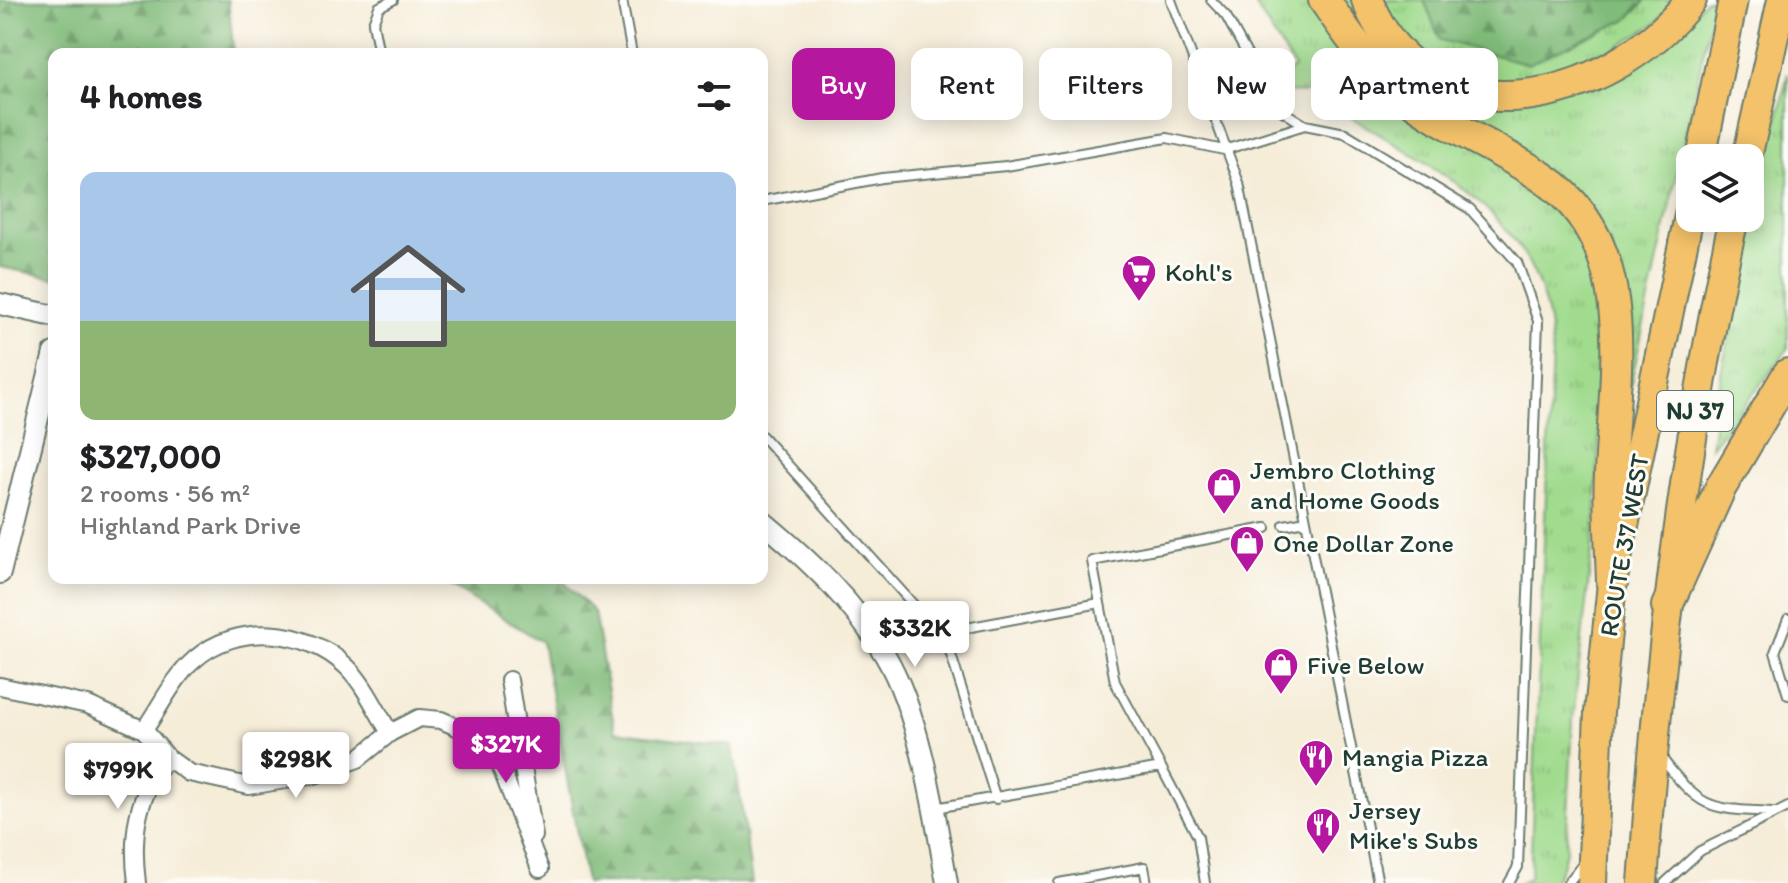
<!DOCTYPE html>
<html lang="en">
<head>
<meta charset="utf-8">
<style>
  body { margin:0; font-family:Itim,sans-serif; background:#f6f6f6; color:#202124; height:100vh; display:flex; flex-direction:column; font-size:30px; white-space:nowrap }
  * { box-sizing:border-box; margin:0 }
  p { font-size:26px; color:#757577 }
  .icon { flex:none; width:44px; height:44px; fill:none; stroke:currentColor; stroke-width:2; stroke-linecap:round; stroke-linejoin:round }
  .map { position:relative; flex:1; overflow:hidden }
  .details { position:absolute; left:48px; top:48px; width:720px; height:536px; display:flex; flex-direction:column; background:#fff; border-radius:16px; box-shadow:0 4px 20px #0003 }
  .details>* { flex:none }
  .hud { position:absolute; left:792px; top:48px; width:760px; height:72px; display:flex; gap:16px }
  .controls { position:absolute; left:1676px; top:144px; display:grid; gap:16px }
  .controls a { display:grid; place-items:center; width:88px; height:88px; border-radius:16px; background:#fff; box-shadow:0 4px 20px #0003; font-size:40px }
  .price { position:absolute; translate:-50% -68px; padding:0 18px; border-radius:8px; background:#fff; color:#222; font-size:26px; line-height:52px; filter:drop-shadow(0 2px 4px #0008) }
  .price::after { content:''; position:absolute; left:50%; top:48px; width:24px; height:18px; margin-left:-12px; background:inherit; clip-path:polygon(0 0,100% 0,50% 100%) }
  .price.active { background:#b5179e; color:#fff }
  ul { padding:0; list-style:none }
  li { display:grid; align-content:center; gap:16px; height:424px; padding:0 32px }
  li+li { border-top:2px solid #e0e0e0 }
  li span { display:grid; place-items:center; height:248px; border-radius:16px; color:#555 }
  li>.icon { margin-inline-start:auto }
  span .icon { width:144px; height:144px; fill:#fffc; stroke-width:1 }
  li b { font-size:34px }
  h2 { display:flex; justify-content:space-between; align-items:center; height:96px; padding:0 32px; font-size:34px }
  .chip { padding:0 28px; border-radius:16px; background:#fff; box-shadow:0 4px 20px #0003; font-size:28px; line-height:72px }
  .chip.active { background:#b5179e; color:#fff }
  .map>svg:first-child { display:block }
  .grass { fill:url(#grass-tufts); stroke:#608c61; stroke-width:2 }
  .forest { fill:url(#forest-firs); stroke:#507c56; stroke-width:2 }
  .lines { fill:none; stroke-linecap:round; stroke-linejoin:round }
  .service-casing { stroke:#6a7b6e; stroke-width:12 }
  .minor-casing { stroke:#6a7b6e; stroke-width:20 }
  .tertiary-casing { stroke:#6a7b6e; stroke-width:24 }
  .trunk-casing { stroke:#6a7b6e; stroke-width:32 }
  .motorway-casing { stroke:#6a7b6e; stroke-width:34 }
  .service { stroke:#fff; stroke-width:8 }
  .minor { stroke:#fff; stroke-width:16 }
  .tertiary { stroke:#fff; stroke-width:20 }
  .trunk { stroke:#f3c26a; stroke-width:28 }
  .motorway { stroke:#f3c26a; stroke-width:30 }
  .labels { text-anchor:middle; stroke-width:6; stroke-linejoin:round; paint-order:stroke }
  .shield { fill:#fdfcf7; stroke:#62766e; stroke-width:2 }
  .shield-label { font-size:24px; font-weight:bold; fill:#1f3d34 }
  .poi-label { font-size:26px; fill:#1f3d34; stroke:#fdfcf7; text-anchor:start }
  .street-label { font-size:26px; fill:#1f3d34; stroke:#fdfcf7 }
</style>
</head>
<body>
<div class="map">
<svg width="1788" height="883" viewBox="0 0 1788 883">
  <defs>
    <pattern id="grass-tufts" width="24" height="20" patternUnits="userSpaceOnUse" patternTransform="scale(2)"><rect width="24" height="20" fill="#a0db8e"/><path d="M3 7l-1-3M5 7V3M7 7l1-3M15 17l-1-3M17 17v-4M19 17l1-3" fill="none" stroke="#89bd7b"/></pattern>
    <pattern id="forest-firs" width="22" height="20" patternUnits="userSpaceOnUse" patternTransform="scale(2)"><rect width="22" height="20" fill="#80bb79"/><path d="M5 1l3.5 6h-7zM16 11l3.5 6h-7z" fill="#689964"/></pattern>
  </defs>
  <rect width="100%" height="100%" fill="#fdfcf7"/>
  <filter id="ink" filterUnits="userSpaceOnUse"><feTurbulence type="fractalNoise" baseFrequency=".0125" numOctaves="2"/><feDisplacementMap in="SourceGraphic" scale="16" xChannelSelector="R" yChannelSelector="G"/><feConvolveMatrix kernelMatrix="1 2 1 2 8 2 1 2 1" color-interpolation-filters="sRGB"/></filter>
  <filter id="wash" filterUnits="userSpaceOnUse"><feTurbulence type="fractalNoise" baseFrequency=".006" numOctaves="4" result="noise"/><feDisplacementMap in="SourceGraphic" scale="32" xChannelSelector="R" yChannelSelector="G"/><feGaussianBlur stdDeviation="1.8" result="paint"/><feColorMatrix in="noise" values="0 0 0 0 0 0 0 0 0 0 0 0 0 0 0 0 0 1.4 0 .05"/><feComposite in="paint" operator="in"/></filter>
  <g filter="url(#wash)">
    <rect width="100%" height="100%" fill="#f6edd9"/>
    <!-- grass -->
    <path class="grass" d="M1252,0h61l49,68 182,123 43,53 18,71 -10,208 -22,197 -7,130 -4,17 -9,16h-34l11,-6 22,-524c-5,-143 -126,-187 -231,-254l-14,-6 -27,-1 -1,-10 15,-15z
      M1340,0h16l127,105 197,-75 26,-30h9l-86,391 -18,-147 -224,-180z
      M1380,0h44l16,40 188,-21 18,-19h29l-19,23 -72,44 -87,19 -61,-21 -30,-24z
      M1788,73v276l-77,98 11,-79z"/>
    <!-- forest -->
    <path class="forest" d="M0,0h228l6,54h-180v224l-54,-11z
      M1424,0h222l-18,19 -100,45 -88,-24z
      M438,578h122l34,34 21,119 118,15 19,137h-166l-44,-241z"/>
  </g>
  <g filter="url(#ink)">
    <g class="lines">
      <defs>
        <path id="service" d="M622,0l10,54
          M1171,0l68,183 139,700
          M1211,0l15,16 50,91 29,18
          M379,54l-6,-31 6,-16 14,-7
          M762,201l120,-23 124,-12 161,-28 57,12 81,-25 40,8 125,76 47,53 21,59 -20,546 -9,16
          M762,436l185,206 49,157
          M1284,525l22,-4
          M1788,619l-13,33 13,43
          M939,633l161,-30
          M1660,756c42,55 48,53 116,56
          M1161,767l-46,-85 -23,-121 174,-33
          M936,808l225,-41 37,70 7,46
          M1059,883l85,-16 3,16
          M1568,883l16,-20
          M1665,883l35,-32 88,-44"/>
        <path id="minor" d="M509,680l25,156
          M0,686l88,19 56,25 24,28 21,15 60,13 66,-11 43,-16 32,-26 29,-15 22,2 50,22 49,127
          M144,730c15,-21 30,-53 50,-70 42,-38 112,-32 152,6 18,17 31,46 44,67
          M137,883c-6,-47 -1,-88 31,-125"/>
        <path id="tertiary" d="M0,304l54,12
          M762,521c47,39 92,81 123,134 35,59 50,160 62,228
          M0,573l54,-220"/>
        <path id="trunk" d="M1701,158l32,-158
          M1747,158l35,-158
          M1592,883l7,-171 13,-129 78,-372
          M1643,883c15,-224 42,-446 91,-665"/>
        <path id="motorway" d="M1324,0c21,30 41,60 68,85 43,38 102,60 150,92 99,66 72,196 68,297 -2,36 1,73 2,109
          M1367,0c60,150 244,104 324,0
          M1667,606l54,-119 67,-113"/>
      </defs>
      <!-- service casing -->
      <use href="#service" class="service-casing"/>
      <!-- minor casing -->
      <use href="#minor" class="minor-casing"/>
      <!-- tertiary casing -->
      <use href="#tertiary" class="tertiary-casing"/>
      <!-- trunk casing -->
      <use href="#trunk" class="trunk-casing"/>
      <!-- motorway casing -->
      <use href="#motorway" class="motorway-casing"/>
      <!-- service -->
      <use href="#service" class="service"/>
      <!-- minor -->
      <use href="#minor" class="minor"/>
      <!-- tertiary -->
      <use href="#tertiary" class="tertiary"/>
      <!-- trunk -->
      <use href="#trunk" class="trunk"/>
      <!-- motorway -->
      <use href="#motorway" class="motorway"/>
    </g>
  </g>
  <!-- icons -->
  <defs>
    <symbol id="supermarket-pin" viewBox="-11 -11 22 30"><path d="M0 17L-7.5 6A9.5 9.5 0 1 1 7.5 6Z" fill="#b5179e" stroke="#fdfcf7"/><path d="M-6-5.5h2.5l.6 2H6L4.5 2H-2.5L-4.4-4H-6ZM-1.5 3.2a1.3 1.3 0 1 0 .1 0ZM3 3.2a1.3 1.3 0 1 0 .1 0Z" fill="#fff"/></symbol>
    <symbol id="shop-pin" viewBox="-11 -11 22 30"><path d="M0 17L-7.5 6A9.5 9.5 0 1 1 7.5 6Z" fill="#b5179e" stroke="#fdfcf7"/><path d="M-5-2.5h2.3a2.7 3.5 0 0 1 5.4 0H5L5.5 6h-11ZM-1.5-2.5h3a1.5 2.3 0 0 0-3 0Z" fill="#fff"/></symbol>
    <symbol id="restaurant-pin" viewBox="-11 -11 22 30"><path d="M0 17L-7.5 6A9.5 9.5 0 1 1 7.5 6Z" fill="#b5179e" stroke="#fdfcf7"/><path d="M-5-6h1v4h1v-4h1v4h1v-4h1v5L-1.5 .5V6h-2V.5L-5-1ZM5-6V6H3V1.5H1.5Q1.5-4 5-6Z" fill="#fff"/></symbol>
  </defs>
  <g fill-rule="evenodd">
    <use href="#supermarket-pin" x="1119" y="252" width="40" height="54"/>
    <use href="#shop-pin" x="1204" y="465" width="40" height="54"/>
    <use href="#shop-pin" x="1227" y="523" width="40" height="54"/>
    <use href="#shop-pin" x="1261" y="645" width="40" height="54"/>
    <use href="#restaurant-pin" x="1296" y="737" width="40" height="54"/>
    <use href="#restaurant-pin" x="1303" y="805" width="40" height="54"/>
  </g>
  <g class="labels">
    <!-- shield labels -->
    <rect class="shield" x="1657" y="391" width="76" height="40" rx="6"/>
    <g class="shield-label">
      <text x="1695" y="419">NJ 37</text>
    </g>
    <!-- poi labels -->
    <g class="poi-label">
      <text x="1165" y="281">Kohl's</text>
      <text x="1250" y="479">Jembro Clothing<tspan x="1250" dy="30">and Home Goods</tspan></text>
      <text x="1273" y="552">One Dollar Zone</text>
      <text x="1307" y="674">Five Below</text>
      <text x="1342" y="766">Mangia Pizza</text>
      <text x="1349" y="819">Jersey<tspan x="1349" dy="30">Mike's Subs</tspan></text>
    </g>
    <!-- street labels -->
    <g class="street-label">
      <text transform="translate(1624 545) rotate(-80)" y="9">ROUTE 37 WEST</text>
    </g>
  </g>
</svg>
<div class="controls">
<a><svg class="icon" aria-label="layers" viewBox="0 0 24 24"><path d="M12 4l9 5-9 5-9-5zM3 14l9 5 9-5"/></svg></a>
</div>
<b class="price" style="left:915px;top:669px">$332K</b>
<b class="price active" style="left:506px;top:785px">$327K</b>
<b class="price" style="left:296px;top:800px">$298K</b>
<b class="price" style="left:118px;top:811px">$799K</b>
<div class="hud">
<a class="chip active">Buy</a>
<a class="chip">Rent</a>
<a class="chip">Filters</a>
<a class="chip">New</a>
<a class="chip">Apartment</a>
</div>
<section class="details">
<h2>4 homes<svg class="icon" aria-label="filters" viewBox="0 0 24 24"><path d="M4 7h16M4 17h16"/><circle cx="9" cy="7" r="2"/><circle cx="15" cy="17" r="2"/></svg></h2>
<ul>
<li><span style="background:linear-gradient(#a9c7e8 60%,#8fb573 0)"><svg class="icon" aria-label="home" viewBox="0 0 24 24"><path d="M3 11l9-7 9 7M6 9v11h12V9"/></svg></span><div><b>$327,000</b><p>2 rooms · 56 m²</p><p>Highland Park Drive</p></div></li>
</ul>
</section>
</div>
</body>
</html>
